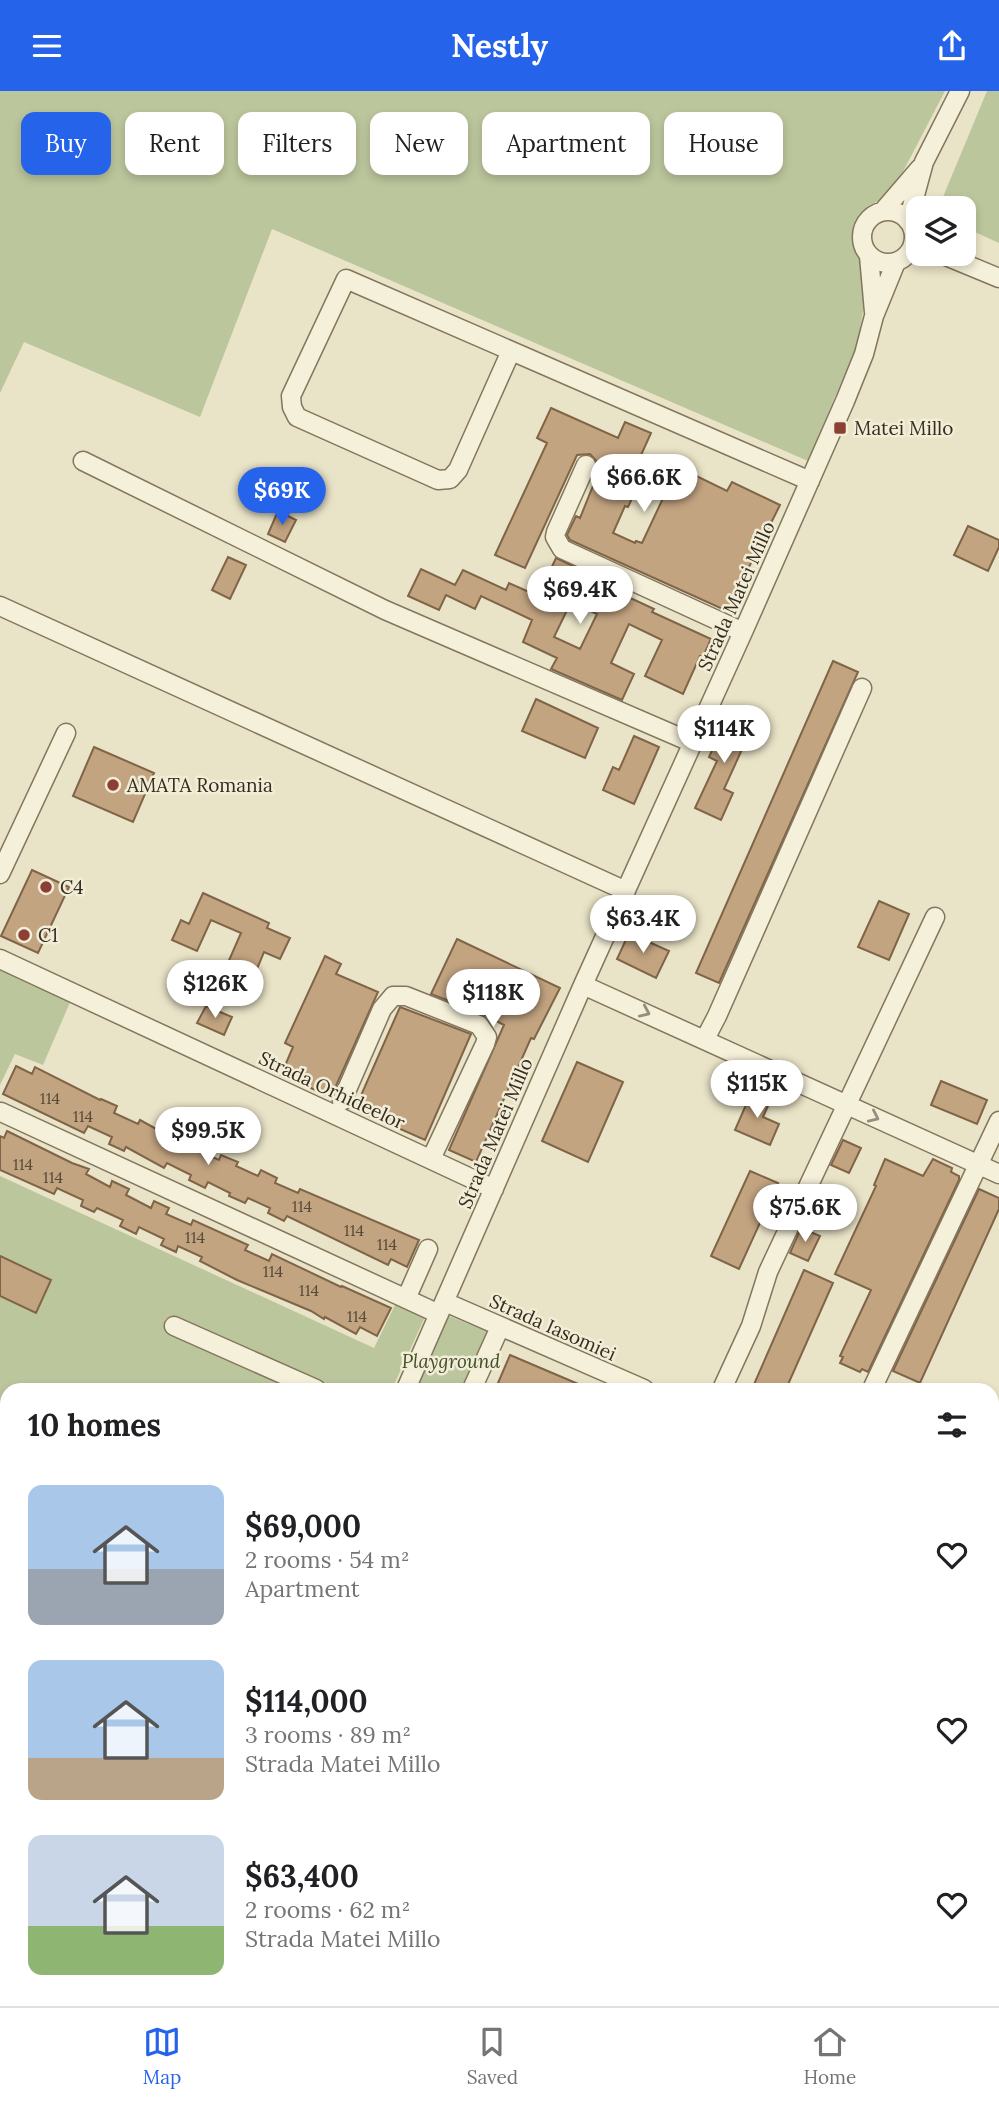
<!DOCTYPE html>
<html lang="en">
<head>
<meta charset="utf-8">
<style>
  body { margin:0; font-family:Lora,serif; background:#f6f6f6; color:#202124; height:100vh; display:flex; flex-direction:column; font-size:26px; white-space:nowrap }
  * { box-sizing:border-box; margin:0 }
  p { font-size:23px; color:#757577 }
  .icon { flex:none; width:38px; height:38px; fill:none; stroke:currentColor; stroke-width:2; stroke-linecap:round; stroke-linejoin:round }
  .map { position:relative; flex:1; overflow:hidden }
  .panel { position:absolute; left:0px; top:1292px; width:999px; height:625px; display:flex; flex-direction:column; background:#fff; border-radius:21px 21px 0 0; box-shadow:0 4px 10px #0003 }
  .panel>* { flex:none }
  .top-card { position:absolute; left:21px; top:21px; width:957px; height:63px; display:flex; gap:14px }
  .buttons { position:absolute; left:906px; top:105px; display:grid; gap:14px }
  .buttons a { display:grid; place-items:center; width:70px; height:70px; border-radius:14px; background:#fff; box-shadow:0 4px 10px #0003; font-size:35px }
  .price { position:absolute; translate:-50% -60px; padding:0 16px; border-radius:24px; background:#fff; color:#222; font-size:23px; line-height:46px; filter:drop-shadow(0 2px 4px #0008) }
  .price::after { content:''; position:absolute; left:50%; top:42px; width:21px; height:16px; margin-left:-10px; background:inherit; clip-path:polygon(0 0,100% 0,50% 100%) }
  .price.active { background:#2563eb; color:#fff }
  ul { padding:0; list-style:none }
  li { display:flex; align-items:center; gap:21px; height:175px; padding:0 28px }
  li span { display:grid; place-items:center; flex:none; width:196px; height:140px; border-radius:14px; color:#555 }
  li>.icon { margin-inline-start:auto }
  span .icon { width:84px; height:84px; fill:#fffc; stroke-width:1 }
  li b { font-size:30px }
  h2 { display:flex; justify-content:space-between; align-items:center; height:84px; padding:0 28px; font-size:30px }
  .tag { padding:0 24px; border-radius:14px; background:#fff; box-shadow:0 4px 10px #0003; font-size:24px; line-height:63px }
  .tag.active { background:#2563eb; color:#fff }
  header { display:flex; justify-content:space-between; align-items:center; height:91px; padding:0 28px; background:#2563eb; color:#fff; font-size:32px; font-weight:700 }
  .tabs { display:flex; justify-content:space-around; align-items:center; height:98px; border-top:2px solid #e0e0e0; background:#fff; font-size:19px; color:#757577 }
  .tabs a { display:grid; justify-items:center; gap:4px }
  .tabs .active { color:#2563eb }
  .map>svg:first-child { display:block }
  .green { fill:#bcc69c }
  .building { fill:#c3a481; stroke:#7f6447; stroke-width:2; fill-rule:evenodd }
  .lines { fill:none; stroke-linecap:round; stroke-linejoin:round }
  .minor-casing { stroke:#83765e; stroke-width:21 }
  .minor { stroke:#f5f0d9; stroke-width:18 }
  .oneway { stroke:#958e7c }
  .poi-dot { fill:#8b3f35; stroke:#f2edd6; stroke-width:2.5 }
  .labels { text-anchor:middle; stroke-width:5; stroke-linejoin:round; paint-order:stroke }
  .number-label { font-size:16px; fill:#584b38 }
  .poi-label { font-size:19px; fill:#352d20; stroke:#f2edd6; text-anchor:start }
  .street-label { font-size:19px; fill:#352d20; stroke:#f2edd6 }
  .park-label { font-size:19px; font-style:italic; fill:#414f29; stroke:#f2edd6 }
</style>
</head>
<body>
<header><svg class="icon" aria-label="menu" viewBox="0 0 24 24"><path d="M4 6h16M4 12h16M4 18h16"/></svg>Nestly<svg class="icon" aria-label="share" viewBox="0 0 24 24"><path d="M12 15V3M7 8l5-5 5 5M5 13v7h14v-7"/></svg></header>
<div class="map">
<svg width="999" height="1915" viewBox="0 0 999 1915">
  <rect width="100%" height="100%" fill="#e9e3c7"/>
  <!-- green -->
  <path class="green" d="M0,0h945l-50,96 -11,11 -18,9 -11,17 -1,21 10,19 3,22 -9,56 -50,119 -536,-232 -72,188 -176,-75 -24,51z
    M987,0h12v152l-35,-16v-19h-21v-11z
    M0,876l71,33 -28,65 -28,-11 -15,31z
    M0,1085l374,172 22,-45 29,14 -33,72h-385v187l-7,-3z
    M447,1224l41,17 -25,57h-49z"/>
  <!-- building -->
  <path class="building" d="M551,317l67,30 7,-16 26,11 -24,53 9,4 -8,17 -3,-1 -12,27 22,10 1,-2 6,2 23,-49 -9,-4 12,-28 59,29 5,-9 48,23 -53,106 -157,-71 -3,-5 9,-19 4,2 21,-52 -11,-12 -13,1 -52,113 -30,-13 52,-112 -10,-5z
    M278,420l18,9 -11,22 -17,-8z
    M968,435l31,14v7l-11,24 -34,-16z
    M228,466l18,8 -16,34 -18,-9z
    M556,467l43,20 -1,5 56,26 -2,3 59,27 -8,18 -3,-1 -17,38 -38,-18 17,-36 -33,-16 -18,39 23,11 -12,26 -71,-31 6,-11 -34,-16 9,-22 -51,-24 -6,13 -29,-14 -7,15 -31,-14 13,-27 34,16 8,-15 43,20 3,-7 29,13zM571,511l26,12 -17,35 -26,-12z
    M833,570l25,11 -139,311 -23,-10z
    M536,608l62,29 -13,30 -63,-27z
    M730,621l24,11 -30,66 9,4 -12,27 -26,-12 22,-47 -8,-4z
    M634,645l25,11 -25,57 -31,-14 10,-23 6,3z
    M94,656l60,26 -21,49 -60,-26z
    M32,779l37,17 -31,66 -37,-17z
    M203,802l66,30 -2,5 23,10 -10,21 -16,-7 -10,24 -27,-11 14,-32 -30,-13 -14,31 -25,-11 9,-20 8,4z
    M879,810l30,13 -20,46 -31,-13z
    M629,842l40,18 -13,27 -39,-19z
    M457,848l103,49 -26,51 -3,-1 -55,124 -27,-12 55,-125 -21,-11 -52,-20z
    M325,865l16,8 -5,10 42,18 -47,105 -50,-22 12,-28 -8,-4z
    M206,915l26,11 -8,18 -27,-12z
    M400,916l71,27 -46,106 -70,-31z
    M577,971l46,20 -35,80 -46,-21z
    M16,975l16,8 3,-7 65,33 1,-1 16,7 -3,7 24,11 2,-4 38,21 2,-5 17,8 -3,5 25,11 2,-5 17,7 -2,4 22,10 3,-6 16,8 -2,5 23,10 2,-4 119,51 -12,27 -16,-8 -3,6 -101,-49 -3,5 -16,-8 2,-5 -22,-10 -3,5 -16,-7 1,-3 -22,-11 -3,6 -16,-8 2,-5 -24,-12 -3,5 -38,-21 -2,4 -15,-7 3,-7 -24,-11 -4,7 -81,-39z
    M941,990l46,19 -10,24 -46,-19z
    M752,1000l19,8 -8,18 16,7 -9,21 -35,-15z
    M7,1040l65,32 17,6 -3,5 24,13 2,-6 17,8 -3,6 25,13 3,-7 15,7 -3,6 25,11 2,-5 55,25 -3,5 24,11 3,-7 69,33 1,-1 49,22 -14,28 -17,-9 -4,7 -31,-17 -1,2 -13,-8 -74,-31 -37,-19 2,-4 -24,-11 -2,6 -15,-7 3,-6 -25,-12 -3,7 -16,-8 3,-6 -26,-12 -3,4 -13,-6 2,-6 -26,-12 -3,6 -54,-24v-34l4,2z
    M843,1049l18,8 -12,25 -18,-8z
    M885,1068l38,17 10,-17 19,9 -1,4 8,4v4l-91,192 -6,-3 -2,3 -20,-9 3,-6 -3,-1 31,-66 -36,-16 41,-88 -2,-1z
    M750,1080l28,12 -39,86 -28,-13z
    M979,1098l20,9v11l-79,174 -27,-12z
    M801,1137l19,8 -12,25 -18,-8z
    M0,1165l51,24 -15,33 -36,-17z
    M804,1179l29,13 -47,106h-34z
    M510,1264l80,34h-77l-15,-6z"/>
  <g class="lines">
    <defs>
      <path id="minor" d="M883,120l37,-43
        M862 146a26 26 0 1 1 52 0a26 26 0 1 1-52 0Z
        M908,130l16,-59 36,-71
        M941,163l58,24
        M869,165l5,56
        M511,260l-53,119 -8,9 -12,1 -141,-63 -5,-10 -1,-11 55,-117 464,202
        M83,370l302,149 308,133
        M586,374l-30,67 -1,5 7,12 181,83
        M0,515l626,285
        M0,783l66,-141
        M0,868l494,230
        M583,894l416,189
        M705,948l12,-23 145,-328
        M342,1010l40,-92 11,-13h13l73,29 8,12 -2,7 -54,115
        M1,1021l438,202
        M406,1208l22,-50
        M445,1211l199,87
        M174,1235l142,63
        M406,1298l177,-404 160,-353 102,-231 19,-47 10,-38 22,-54
        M472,1298l28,-62
        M722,1298l29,-63 17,-54 167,-355
        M872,1298l127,-268
        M992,1456l7,3
        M0,1556l7,3
        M0,1719l7,-13
        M0,1738l7,4
        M302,1909l10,6
        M770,1909l12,6
        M0,1910l10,5
        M129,1915l2,-6
        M817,1915l2,-6"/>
    </defs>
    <!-- minor casing -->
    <use href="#minor" class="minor-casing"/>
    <!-- minor -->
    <use href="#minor" class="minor"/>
  </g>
  <!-- one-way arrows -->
  <defs><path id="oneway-chevron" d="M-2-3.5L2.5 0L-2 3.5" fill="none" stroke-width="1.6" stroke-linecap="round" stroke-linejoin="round" transform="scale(1.75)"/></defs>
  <g class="oneway">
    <use href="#oneway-chevron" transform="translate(645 921) rotate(24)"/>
    <use href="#oneway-chevron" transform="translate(874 1026) rotate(25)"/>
  </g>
  <!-- markers -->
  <g class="poi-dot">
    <rect x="833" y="330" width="14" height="14" rx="3.5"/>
    <circle cx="113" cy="694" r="7"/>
    <circle cx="46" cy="796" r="7"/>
    <circle cx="24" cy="844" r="7"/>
  </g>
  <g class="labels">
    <!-- number labels -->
    <g class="number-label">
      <text x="50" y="1013">114</text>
      <text x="83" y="1031">114</text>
      <text x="23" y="1079">114</text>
      <text x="53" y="1092">114</text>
      <text x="302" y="1121">114</text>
      <text x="354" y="1145">114</text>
      <text x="195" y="1152">114</text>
      <text x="387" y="1159">114</text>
      <text x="273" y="1186">114</text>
      <text x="309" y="1205">114</text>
      <text x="357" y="1231">114</text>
    </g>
    <!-- poi labels -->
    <g class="poi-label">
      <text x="854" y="344">Matei Millo</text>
      <text x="127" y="701">AMATA Romania</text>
      <text x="60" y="803">C4</text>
      <text x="38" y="851">C1</text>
    </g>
    <!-- street labels -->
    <g class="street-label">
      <text transform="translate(736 505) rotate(-66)" y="7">Strada Matei Millo</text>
      <text transform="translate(332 999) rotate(25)" y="7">Strada Orhideelor</text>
      <text transform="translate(495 1042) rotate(-67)" y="7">Strada Matei Millo</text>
      <text transform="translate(553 1236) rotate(24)" y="7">Strada Iasomiei</text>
    </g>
    <!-- park labels -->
    <g class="park-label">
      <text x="451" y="1277">Playground</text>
    </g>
  </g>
</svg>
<div class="buttons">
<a><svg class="icon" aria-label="layers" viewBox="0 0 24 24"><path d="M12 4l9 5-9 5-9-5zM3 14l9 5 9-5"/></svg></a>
</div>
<b class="price" style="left:644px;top:423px">$66.6K</b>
<b class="price active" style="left:282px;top:436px">$69K</b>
<b class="price" style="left:580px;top:535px">$69.4K</b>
<b class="price" style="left:724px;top:674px">$114K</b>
<b class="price" style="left:643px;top:864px">$63.4K</b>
<b class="price" style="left:215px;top:929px">$126K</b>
<b class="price" style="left:493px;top:938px">$118K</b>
<b class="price" style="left:757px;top:1029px">$115K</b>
<b class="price" style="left:208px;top:1076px">$99.5K</b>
<b class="price" style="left:805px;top:1153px">$75.6K</b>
<div class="top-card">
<a class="tag active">Buy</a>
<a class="tag">Rent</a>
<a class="tag">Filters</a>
<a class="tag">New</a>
<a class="tag">Apartment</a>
<a class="tag">House</a>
</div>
<section class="panel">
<h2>10 homes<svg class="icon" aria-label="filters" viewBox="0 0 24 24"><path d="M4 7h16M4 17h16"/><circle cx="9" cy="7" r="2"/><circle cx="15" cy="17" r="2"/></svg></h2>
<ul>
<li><span style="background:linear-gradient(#a9c7e8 60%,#9aa5b1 0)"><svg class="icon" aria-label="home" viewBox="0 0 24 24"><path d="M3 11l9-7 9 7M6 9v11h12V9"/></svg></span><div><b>$69,000</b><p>2 rooms · 54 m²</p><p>Apartment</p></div><svg class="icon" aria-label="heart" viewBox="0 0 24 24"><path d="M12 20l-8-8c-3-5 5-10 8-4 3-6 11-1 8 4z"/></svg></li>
<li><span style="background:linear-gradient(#a9c7e8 70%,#b9a48a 0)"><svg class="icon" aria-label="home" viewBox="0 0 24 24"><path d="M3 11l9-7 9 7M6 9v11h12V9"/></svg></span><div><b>$114,000</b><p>3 rooms · 89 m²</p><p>Strada Matei Millo</p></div><svg class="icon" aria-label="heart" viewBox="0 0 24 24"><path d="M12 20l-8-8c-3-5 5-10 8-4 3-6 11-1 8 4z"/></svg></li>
<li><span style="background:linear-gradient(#c9d6e8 65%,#8fb573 0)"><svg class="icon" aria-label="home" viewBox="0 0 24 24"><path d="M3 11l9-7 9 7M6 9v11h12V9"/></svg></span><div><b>$63,400</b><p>2 rooms · 62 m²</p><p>Strada Matei Millo</p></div><svg class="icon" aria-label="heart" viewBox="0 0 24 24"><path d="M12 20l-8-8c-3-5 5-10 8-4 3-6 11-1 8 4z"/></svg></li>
</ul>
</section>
</div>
<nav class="tabs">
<a class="active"><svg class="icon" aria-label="map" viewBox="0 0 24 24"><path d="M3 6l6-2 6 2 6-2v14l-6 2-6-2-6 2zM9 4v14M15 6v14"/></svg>Map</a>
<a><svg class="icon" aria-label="saved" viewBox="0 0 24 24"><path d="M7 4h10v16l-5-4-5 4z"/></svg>Saved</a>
<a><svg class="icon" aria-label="home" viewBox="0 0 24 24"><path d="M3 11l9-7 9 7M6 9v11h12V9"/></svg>Home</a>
</nav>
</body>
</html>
